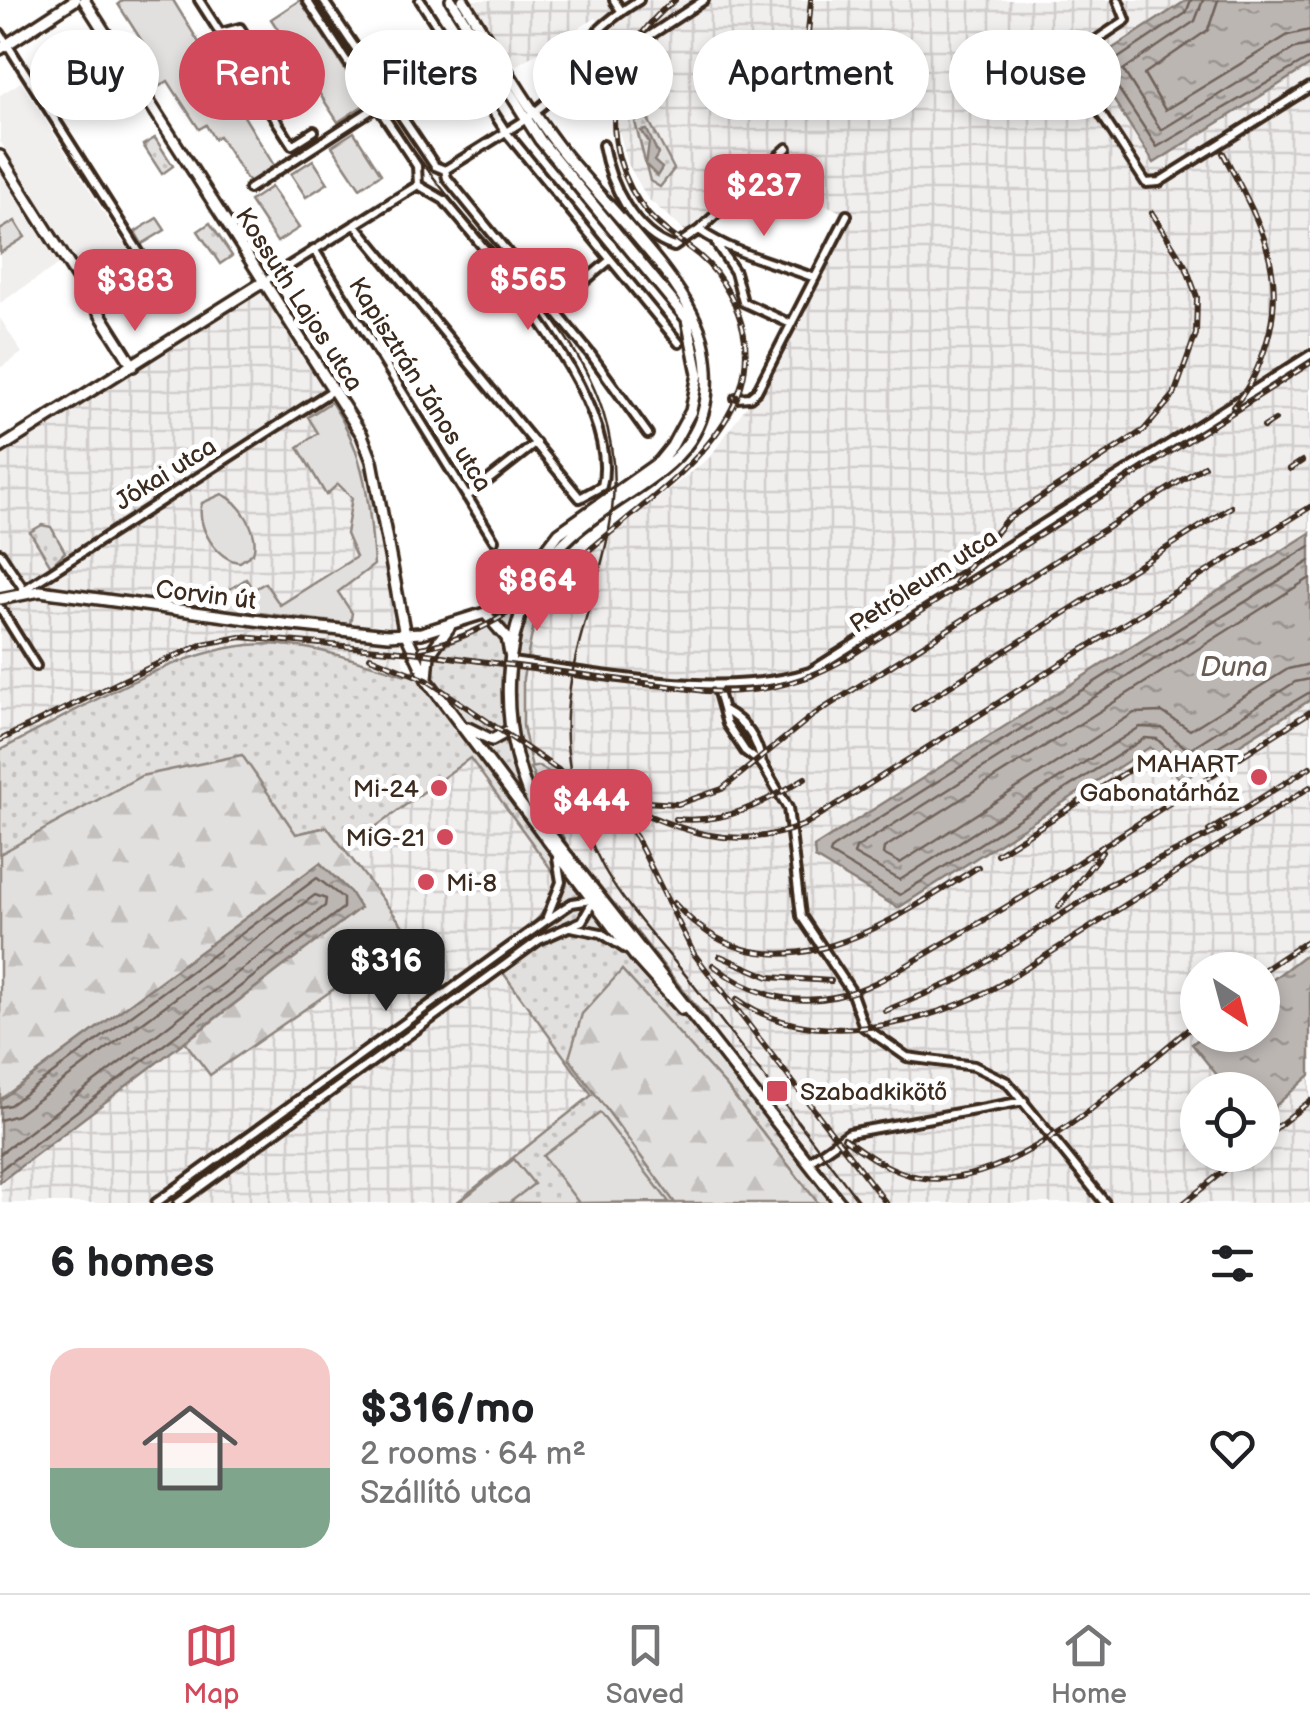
<!DOCTYPE html>
<html lang="en">
<head>
<meta charset="utf-8">
<style>
  body { margin:0; font-family:"Balsamiq Sans",sans-serif; background:#f6f6f6; color:#202124; height:100vh; display:flex; flex-direction:column; font-size:38px; white-space:nowrap }
  * { box-sizing:border-box; margin:0 }
  p { font-size:32px; color:#757577 }
  .icon { flex:none; width:55px; height:55px; fill:none; stroke:currentColor; stroke-width:2; stroke-linecap:round; stroke-linejoin:round }
  .map { position:relative; height:1203px; overflow:hidden }
  .sheet { display:flex; flex-direction:column; background:#fff; flex:1 }
  .sheet>* { flex:none }
  .banner { position:absolute; left:30px; top:30px; width:1250px; height:90px; display:flex; gap:20px }
  .needle { width:65px; rotate:144deg }
  .tools { position:absolute; left:1180px; top:952px; display:grid; gap:20px }
  .tools a { display:grid; place-items:center; width:100px; height:100px; border-radius:50%; background:#fff; box-shadow:0 5px 15px #0003; font-size:50px }
  .price { position:absolute; translate:-50% -85px; padding:0 22px; border-radius:20px; background:#d1495b; color:#fff; font-size:32px; line-height:65px; filter:drop-shadow(0 2px 5px #0008) }
  .price::after { content:''; position:absolute; left:50%; top:60px; width:30px; height:22px; margin-left:-15px; background:inherit; clip-path:polygon(0 0,100% 0,50% 100%) }
  .price.active { background:#222; color:#fff }
  ul { padding:0; list-style:none }
  li { display:flex; align-items:center; gap:30px; height:250px; padding:0 50px }
  li span { display:grid; place-items:center; flex:none; width:280px; height:200px; border-radius:30px; color:#555 }
  li>.icon { margin-inline-start:auto }
  span .icon { width:120px; height:120px; fill:#fffc; stroke-width:1 }
  li b { font-size:42px }
  h2 { display:flex; justify-content:space-between; align-items:center; height:120px; padding:0 50px; font-size:42px }
  .tag { padding:0 35px; border-radius:45px; background:#fff; box-shadow:0 5px 15px #0003; font-size:35px; line-height:90px }
  .tag.active { background:#d1495b; color:#fff }
  .tabs { display:flex; justify-content:space-around; align-items:center; height:140px; border-top:2px solid #e0e0e0; background:#fff; font-size:28px; color:#757577 }
  .tabs a { display:grid; justify-items:center; gap:5px }
  .tabs .active { color:#d1495b }
  .map>svg:first-child { display:block }
  .built { fill:#f1efee }
  .industrial { fill:url(#industrial-grid) }
  .grass { fill:url(#grass-dots); stroke:#8e857e; stroke-width:2.5 }
  .forest { fill:url(#forest-firs); stroke:#8e857e; stroke-width:2.5 }
  .park { fill:#e2e0de; stroke:#8e857e; stroke-width:2.5 }
  .water { fill:url(#water-ripples); stroke:#887e77; stroke-width:2.5 }
  .lines { fill:none; stroke-linecap:round; stroke-linejoin:round }
  .shore { stroke:#6f625a; stroke-width:2.5 }
  .street-casing { stroke:#3b2a1e; stroke-width:14 }
  .secondary-casing { stroke:#3b2a1e; stroke-width:16 }
  .street { stroke:#fff; stroke-width:6 }
  .secondary { stroke:#fff; stroke-width:9 }
  .tram { stroke:#3b2a1e; stroke-width:2.5 }
  .rail-casing { stroke:#3b2a1e; stroke-width:6 }
  .rail { stroke:#fff; stroke-width:2.5; stroke-dasharray:8; stroke-linecap:butt }
  .poi-dot { fill:#d1495b; stroke:#fff; stroke-width:4 }
  .labels { text-anchor:middle; stroke-width:10; stroke-linejoin:round; paint-order:stroke }
  .street-label { font-size:25px; fill:#3b2a1e; stroke:#fff }
  .poi-label { font-size:25px; fill:#3b2a1e; stroke:#fff; text-anchor:end }
  .water-label { font-size:28px; font-style:italic; fill:#685b52; stroke:#fff }
</style>
</head>
<body>
<div class="map">
<svg width="1310" height="1203" viewBox="0 0 1310 1203">
  <defs>
    <pattern id="industrial-grid" width="8" height="8" patternUnits="userSpaceOnUse" patternTransform="scale(2.5)"><rect width="8" height="8" fill="#f1efee"/><path d="M0 4h8M4 0v8" fill="none" stroke="#d0cdcc"/></pattern>
    <pattern id="grass-dots" width="8" height="8" patternUnits="userSpaceOnUse" patternTransform="scale(2.5)"><rect width="8" height="8" fill="#e2e0de"/><path d="M2 2h.1M6 6h.1" fill="none" stroke="#c3c0be" stroke-width="1.8" stroke-linecap="round"/></pattern>
    <pattern id="forest-firs" width="22" height="20" patternUnits="userSpaceOnUse" patternTransform="scale(2.5)"><rect width="22" height="20" fill="#e2e0de"/><path d="M5 1l3.5 6h-7zM16 11l3.5 6h-7z" fill="#c3c0be"/></pattern>
    <pattern id="water-ripples" width="26" height="14" patternUnits="userSpaceOnUse" patternTransform="scale(2.5)"><rect width="26" height="14" fill="#bcb6b3"/><path d="M2 4q2-2 4 0t4 0M15 11q2-2 4 0t4 0" fill="none" stroke="#9a9491"/></pattern>
  </defs>
  <rect width="100%" height="100%" fill="#fff"/>
  <filter id="ink" filterUnits="userSpaceOnUse"><feTurbulence type="fractalNoise" baseFrequency=".01" numOctaves="2"/><feDisplacementMap in="SourceGraphic" scale="20" xChannelSelector="R" yChannelSelector="G"/><feConvolveMatrix kernelMatrix="1 2 1 2 8 2 1 2 1" color-interpolation-filters="sRGB"/></filter>
  <g filter="url(#ink)">
    <!-- built -->
    <path class="built" d="M21,82l111,175 -41,27 -91,-143v-46z
      M0,172l59,92 -59,39z
      M0,318l22,35 -22,15z"/>
    <!-- industrial -->
    <path class="industrial" d="M472,0h715l-89,58 56,105 156,-98v468l-496,315 84,60 253,-161 31,34 128,-81v251l-47,36 -1,-17h-64v65h6l-12,10 37,45h-31v65h64l1,-38 47,-42v128h-470l-95,-121 -42,-67 -135,-169 -32,-58 -13,-62v-48l18,-88 169,-133 47,-66 90,-176 -23,-11 -9,-13 7,-8 -39,-40 -97,89 -39,-34 -19,-34 -12,-44 -1,-74 -19,-28 -81,48z
      M261,285l91,141 13,29 41,220 -94,-27 -63,-3 -66,15 -183,90v-152l19,-3 -19,-30v-122z
      M470,757l86,119 -8,32 -8,11 -49,37 102,139 -137,108h-454l-2,-21 185,-140 25,33 169,-118 -6,-10 29,-21 -58,-76z"/>
    <!-- grass -->
    <path class="grass" d="M640,116l8,3 26,50 -14,18 -10,-6 -15,-59z
      M155,138l18,28 -11,8 -19,-29z
      M210,223l22,33 -12,8 -22,-33z
      M42,525l9,2 14,25 -14,14 -21,-34z
      M541,590l-18,88v48l13,62 32,58 135,169 42,67 95,121h-22l-91,-116 -105,-117 -53,88 106,145h-219l136,-108 -101,-139c29,-22 63,-40 65,-80l-86,-118 -126,92 -17,-23 -30,7 -297,20v-104c75,-37 165,-96 248,-105 53,-5 107,15 158,30l28,-18 4,-9 30,-12z"/>
    <!-- forest -->
    <path class="forest" d="M242,755l54,79 31,-7 76,99 -30,21 7,10 -170,118 -25,-33 174,-134 -39,-45 -320,237v-246l141,-78z
      M539,766l14,9 9,38 -7,2 -25,-47z
      M622,970l105,117 91,116h-143l-106,-145 13,-44z"/>
    <!-- park -->
    <path class="park" d="M123,0h50l102,167 -26,16 -30,-47 -5,3 -8,-14 -7,4 -31,-48 -8,5 -11,-17 7,-6 -38,-59z
      M300,0l67,103 -29,19 -67,-103z
      M354,132l27,42 -21,14 -28,-42z
      M313,160l15,23 -22,14 -15,-23z
      M271,187l28,41 -22,14 -27,-41z
      M157,218l8,12 -23,14 -7,-12z
      M15,221l10,16 -25,16v-23z
      M331,402c35,51 39,103 43,163l-36,27 14,21 -2,11 -141,-17 2,-6 35,-22 7,11 12,-7 15,22 76,-48 -10,-23 6,-36 -14,-14 -12,11 -28,-48 20,-14 -10,-16z
      M222,494c19,8 38,39 31,59l-13,9c-23,-1 -45,-37 -38,-59z
      M600,1113l69,89 -90,1 -36,-47z
      M514,1159l20,25 -25,19h-51z"/>
    <!-- water -->
    <path class="water" d="M1187,0h123v65l-156,98 -57,-89 1,-16z
      M647,130l11,24 -4,7 8,7 -5,8 -11,-11 3,-23 -8,-11z
      M1310,533v167l-128,81 -32,-34 -252,161 -83,-50 -1,-11z
      M320,863l30,29 10,16 -360,274v-82z
      M1310,951v124l-47,42 -1,-27h-33l-37,-46 12,-9h58l1,-48z"/>
    <g class="lines">
      <!-- shore -->
      <path class="shore" d="M1191,0l-5,13 -78,52v8l49,74 153,-89
        M1203,0l-8,21 -72,49 38,60 134,-82 15,-3
        M1218,0l-10,30 -64,44 21,36 123,-75 22,-5
        M1310,546l-478,302 -2,6 70,41 245,-157 12,1 28,27 125,-74
        M1310,561l-454,287 -2,6 46,26 240,-153 22,1 26,22 107,-68 15,-3
        M1310,578l-426,270 -1,6 17,9 234,-150 28,-1 28,18 98,-61 22,-5
        M0,1107l10,-2 307,-227 26,20v10l-343,262
        M0,1120l17,-5 298,-220 11,4 -1,7 -325,248"/>
      <defs>
        <path id="street" d="M199,0l93,145 22,-14
          M307,0l110,166 1,19
          M323,0l112,166 10,4
          M420,0l86,132 173,211
          M614,0l6,9
          M1118,0l8,20 -52,35 -1,16 73,112 13,-1 151,-95
          M0,33l139,219
          M221,33l19,-5 46,71 -1,9 -11,8
          M571,82c7,-40 36,-62 68,-82
          M603,145c7,38 30,89 71,102l25,-17 88,-82
          M445,170l2,8 145,178 56,78
          M445,170l80,-50 46,-38 28,-13 105,-69
          M249,189l127,-82
          M355,224l225,274 22,-12c20,-83 -108,-225 -158,-286l-26,-15
          M699,230c34,24 77,33 116,48
          M716,243l19,29 8,30 48,22
          M314,249l180,291
          M265,281l153,-96
          M554,307l56,-47
          M736,398l14,-1 7,-6 90,-176
          M467,497l69,-54
          M0,553l25,38
          M19,593l314,-203
          M0,608l36,58
          M511,662c93,12 210,38 299,10l500,-317
          M716,685l11,39 18,27 18,14 25,43 13,108 50,75 13,36 43,30 67,9 33,16 98,121
          M724,710c22,12 34,30 38,54
          M547,917l14,-35 -4,-24
          M571,927l30,6 26,17
          M808,1162l41,-29 175,-32
          M156,1203l388,-281 28,-19 19,-3
          M178,1203l361,-263 43,-19 12,-21"/>
        <path id="secondary" d="M84,0l278,435 10,26 32,169 23,50 210,279 45,50
          M463,0c31,49 60,100 95,146 41,54 134,137 146,200 22,116 -66,130 -132,189 -81,73 -79,207 -26,294l294,374
          M0,49l75,-49
          M0,156l133,210
          M0,448l265,-167
          M0,599l40,-8 244,33 104,11 33,-2 64,-20 22,-12 52,-68 100,-71 13,-16 19,-35 7,-37 -11,-55 -147,-179 -89,-140
          M485,613l22,25 3,16
          M427,678l2,-23 21,-29
          M468,728l24,12 18,-10"/>
      </defs>
      <!-- street casing -->
      <use href="#street" class="street-casing"/>
      <!-- secondary casing -->
      <use href="#secondary" class="secondary-casing"/>
      <!-- street -->
      <use href="#street" class="street"/>
      <!-- secondary -->
      <use href="#secondary" class="secondary"/>
      <!-- tram -->
      <path class="tram" d="M312,0c41,64 82,127 129,187 56,72 133,135 162,225 36,113 -29,194 -36,302 -3,52 12,108 36,153 24,43 62,81 92,120 56,72 110,144 165,216"/>
      <defs>
        <path id="rail" d="M808,33l3,-33
          M1223,153c31,60 62,108 47,177 -7,29 -17,54 -37,77
          M1264,427l11,-7
          M1290,469l12,-8
          M956,582l50,-62 138,-90 30,-35 22,-61 1,-37 -11,-30 -34,-54
          M420,648c78,-13 132,-68 191,-116 80,-65 188,-144 105,-259 -19,-25 -48,-36 -68,-59 -55,-67 -41,-162 27,-214
          M370,657l57,23 187,128 22,29 58,117 192,249
          M914,709l317,-202
          M0,740l157,-76 46,-20 38,-7 171,15 293,39c52,4 100,-8 145,-35l460,-293
          M613,799c64,32 122,54 191,26l506,-318
          M629,801l49,3 44,-15 90,-73 392,-250
          M675,819c52,5 87,-15 130,-41
          M1209,831l101,-64
          M997,854l148,-94
          M674,903c95,106 212,22 304,-36
          M1059,907l43,-55
          M720,956l49,21 62,4
          M713,965c35,28 77,41 121,32 42,-8 79,-37 116,-57 123,-70 240,-152 360,-228
          M1262,971l48,-32
          M737,999c74,53 191,27 266,-16l307,-196
          M885,1011l75,-32 146,-93 117,-58
          M844,1138c21,16 47,34 74,39 94,18 210,-101 280,-155
          M1262,1139l48,-38
          M1184,1203l59,-48"/>
      </defs>
      <!-- rail casing -->
      <use href="#rail" class="rail-casing"/>
      <!-- rail -->
      <use href="#rail" class="rail"/>
    </g>
  </g>
  <!-- markers -->
  <g class="poi-dot">
    <circle cx="1259" cy="777" r="10"/>
    <circle cx="439" cy="788" r="10"/>
    <circle cx="445" cy="837" r="10"/>
    <circle cx="426" cy="882" r="10"/>
    <rect x="765" y="1079" width="24" height="24" rx="5"/>
  </g>
  <g class="labels">
    <!-- street labels -->
    <g class="street-label">
      <text transform="translate(300 299) rotate(57)" y="9">Kossuth Lajos utca</text>
      <text transform="translate(421 384) rotate(58)" y="9">Kapisztrán János utca</text>
      <text transform="translate(165 473) rotate(-32)" y="9">Jókai utca</text>
      <text transform="translate(923 580) rotate(-33)" y="9">Petróleum utca</text>
      <text transform="translate(206 594) rotate(7)" y="9">Corvin út</text>
    </g>
    <!-- poi labels -->
    <g class="poi-label">
      <text x="1239" y="772">MAHART<tspan x="1239" dy="29">Gabonatárház</tspan></text>
      <text x="419" y="797">Mi-24</text>
      <text x="425" y="846">MiG-21</text>
      <text x="446" y="891" text-anchor="start">Mi-8</text>
      <text x="800" y="1100" text-anchor="start">Szabadkikötő</text>
    </g>
    <!-- water labels -->
    <g class="water-label">
      <text x="1234" y="676">Duna</text>
    </g>
  </g>
</svg>
<div class="tools">
<a><svg class="needle" viewBox="-14 -14 28 28"><path d="M0-13l5 13h-10z" fill="#e53935"/><path d="M0 13l5-13h-10z" fill="#757577"/></svg></a>
<a><svg class="icon" aria-label="locate" viewBox="0 0 24 24"><circle cx="12" cy="12" r="6"/><path d="M12 2v4M12 18v4M2 12h4M18 12h4"/></svg></a>
</div>
<b class="price" style="left:764px;top:239px">$237</b>
<b class="price" style="left:528px;top:333px">$565</b>
<b class="price" style="left:135px;top:334px">$383</b>
<b class="price" style="left:537px;top:634px">$864</b>
<b class="price" style="left:591px;top:854px">$444</b>
<b class="price active" style="left:386px;top:1014px">$316</b>
<div class="banner">
<a class="tag">Buy</a>
<a class="tag active">Rent</a>
<a class="tag">Filters</a>
<a class="tag">New</a>
<a class="tag">Apartment</a>
<a class="tag">House</a>
</div>
</div>
<section class="sheet">
<h2>6 homes<svg class="icon" aria-label="filters" viewBox="0 0 24 24"><path d="M4 7h16M4 17h16"/><circle cx="9" cy="7" r="2"/><circle cx="15" cy="17" r="2"/></svg></h2>
<ul>
<li><span style="background:linear-gradient(#f6c9c9 60%,#7fa58c 0)"><svg class="icon" aria-label="home" viewBox="0 0 24 24"><path d="M3 11l9-7 9 7M6 9v11h12V9"/></svg></span><div><b>$316/mo</b><p>2 rooms · 64 m²</p><p>Szállító utca</p></div><svg class="icon" aria-label="heart" viewBox="0 0 24 24"><path d="M12 20l-8-8c-3-5 5-10 8-4 3-6 11-1 8 4z"/></svg></li>
</ul>
</section>
<nav class="tabs">
<a class="active"><svg class="icon" aria-label="map" viewBox="0 0 24 24"><path d="M3 6l6-2 6 2 6-2v14l-6 2-6-2-6 2zM9 4v14M15 6v14"/></svg>Map</a>
<a><svg class="icon" aria-label="saved" viewBox="0 0 24 24"><path d="M7 4h10v16l-5-4-5 4z"/></svg>Saved</a>
<a><svg class="icon" aria-label="home" viewBox="0 0 24 24"><path d="M3 11l9-7 9 7M6 9v11h12V9"/></svg>Home</a>
</nav>
</body>
</html>
